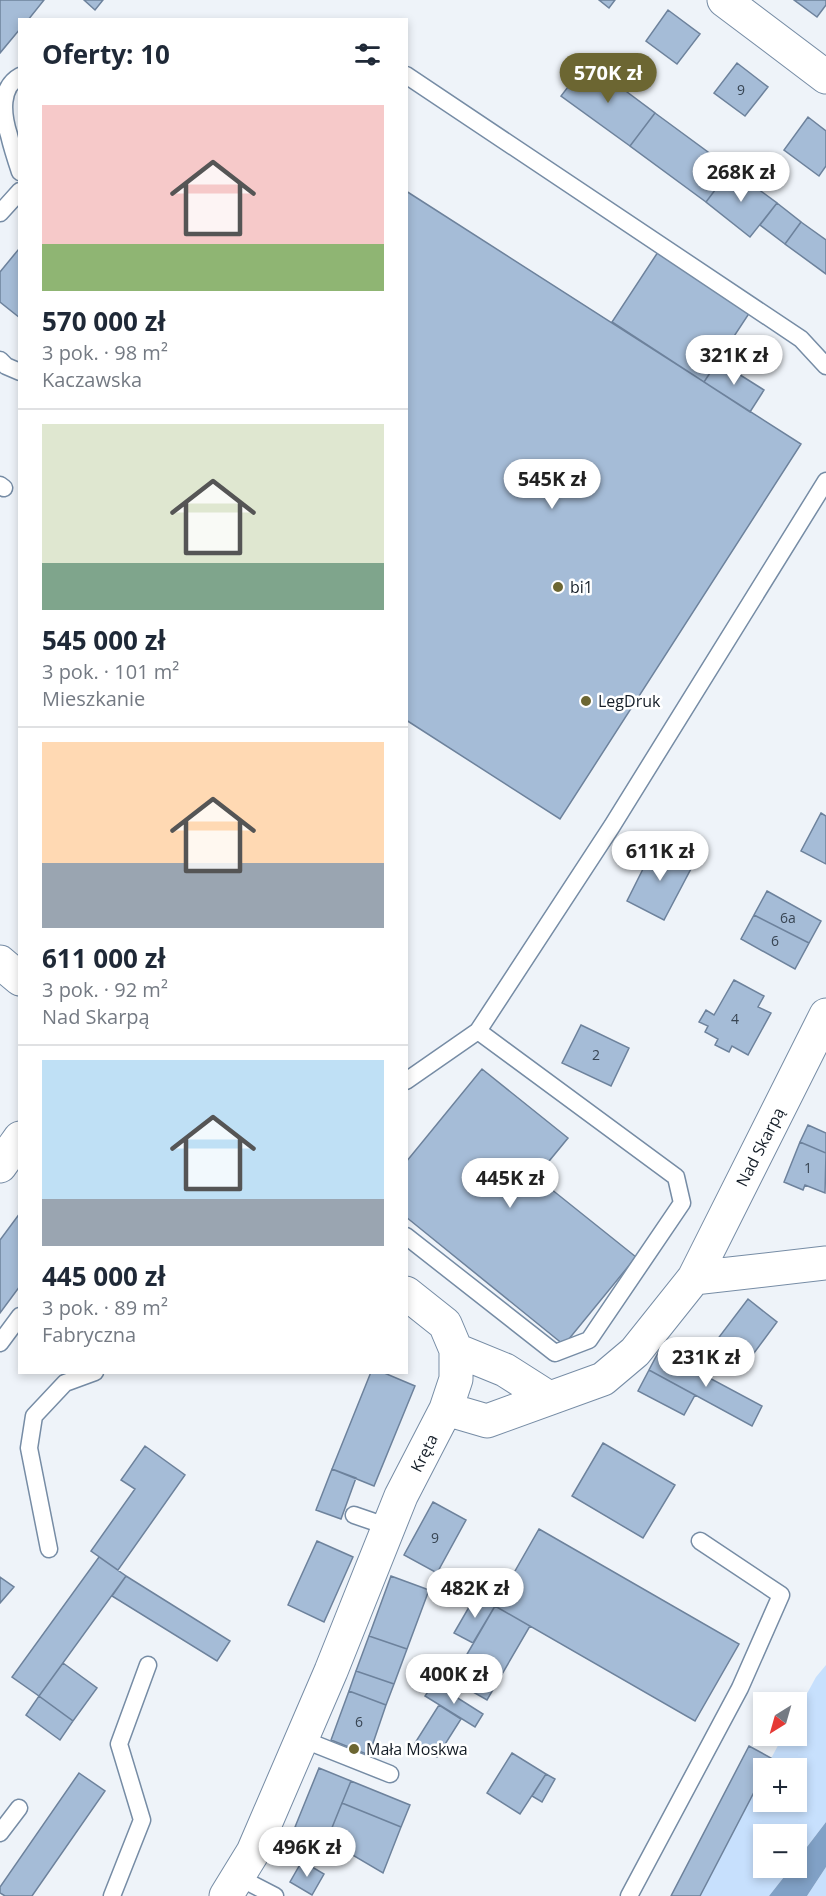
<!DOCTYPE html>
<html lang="pl">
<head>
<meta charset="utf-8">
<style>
  body { margin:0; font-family:"Open Sans",sans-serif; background:#f6f6f7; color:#1f2937; height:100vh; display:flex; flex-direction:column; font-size:22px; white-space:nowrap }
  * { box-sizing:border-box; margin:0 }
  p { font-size:20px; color:#747a83 }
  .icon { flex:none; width:33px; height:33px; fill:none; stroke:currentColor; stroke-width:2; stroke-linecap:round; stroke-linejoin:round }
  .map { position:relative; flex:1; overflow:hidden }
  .side { position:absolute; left:18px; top:18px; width:390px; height:1356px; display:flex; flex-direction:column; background:#fff; border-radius:0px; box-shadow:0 3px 9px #0003 }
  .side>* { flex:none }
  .needle { width:39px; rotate:217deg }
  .buttons { position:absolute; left:753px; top:1692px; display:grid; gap:12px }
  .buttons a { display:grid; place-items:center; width:54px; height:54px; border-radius:0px; background:#fff; box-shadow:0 3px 9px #0003; font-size:30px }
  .price { position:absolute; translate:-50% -51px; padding:0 14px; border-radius:21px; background:#fff; color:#222; font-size:20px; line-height:39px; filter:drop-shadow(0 2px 3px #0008) }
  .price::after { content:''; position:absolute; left:50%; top:36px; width:18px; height:14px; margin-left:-9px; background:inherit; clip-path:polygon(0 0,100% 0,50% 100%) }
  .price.active { background:#6c6632; color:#fff }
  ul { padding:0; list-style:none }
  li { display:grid; align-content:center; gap:12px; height:318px; padding:0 24px }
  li+li { border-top:2px solid #e0e1e3 }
  li span { display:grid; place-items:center; height:186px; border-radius:0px; color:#555 }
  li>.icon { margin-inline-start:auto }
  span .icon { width:108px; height:108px; fill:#fffc; stroke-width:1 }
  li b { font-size:26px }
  h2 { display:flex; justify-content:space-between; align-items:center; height:72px; padding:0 24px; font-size:26px }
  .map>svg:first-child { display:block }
  .green { fill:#c7e0fd }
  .water { fill:#81a1c6 }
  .building { fill:#a5bcd7; stroke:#6d829c; stroke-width:1.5 }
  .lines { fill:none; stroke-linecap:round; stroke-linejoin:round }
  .service-casing { stroke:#768ca5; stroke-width:19 }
  .minor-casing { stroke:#768ca5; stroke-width:35 }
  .service { stroke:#fff; stroke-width:16 }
  .minor { stroke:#fff; stroke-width:33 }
  .poi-dot { fill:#6c6632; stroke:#fff; stroke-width:2 }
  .labels { text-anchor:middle; stroke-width:5; stroke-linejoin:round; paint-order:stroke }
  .number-label { font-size:14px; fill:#384553 }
  .poi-label { font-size:16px; fill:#141d27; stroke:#fff; text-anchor:start }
  .street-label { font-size:16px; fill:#141d27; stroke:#fff }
</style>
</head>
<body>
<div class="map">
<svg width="826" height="1896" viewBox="0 0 826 1896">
  <rect width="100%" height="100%" fill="#eef3f9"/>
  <!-- green -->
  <path class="green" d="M826,1665v157l-29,38 -1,-26h-32v34h27l-22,28h-69l63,-123 1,29h32v-34h-30l17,-32h13l1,-24 19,-35z
    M826,1867v29h-19z"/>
  <!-- water -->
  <path class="water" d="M826,1822v45l-19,29h-38l22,-28h5l1,-8z"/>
  <!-- building -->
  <path class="building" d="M0,0h44l-16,20h-8v9l-20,24z
    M84,0h19l-8,10z
    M599,0h16l-6,8z
    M794,0h32v5l-9,12z
    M668,10l32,24 -23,30 -31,-23z
    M587,62l68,51 -25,33 -69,-50z
    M737,63l31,24 -23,29 -31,-23z
    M655,113l76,56 -25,33 -76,-56z
    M808,117l18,14v35l-7,10 -35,-26z
    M731,169l46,34 -27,34 -44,-35z
    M406,191l395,253 -241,375 -154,-99z
    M777,203l24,19 -16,22 -25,-19z
    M801,222l25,18v34l-41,-30z
    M18,250l2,2v66l-20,-16v-30z
    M658,252l92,60 -46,70 -92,-60z
    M718,361l46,29 -14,22 -46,-30z
    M821,813l5,3v48l-25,-13z
    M656,843l38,20 -30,57 -37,-19z
    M767,891l54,30 -12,22 -55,-28z
    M754,915l55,28 -14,26 -54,-30z
    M734,980l30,16 -6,11 13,6 -23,42 -16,-9 -3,6 -14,-7 3,-6 -13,-7 3,-6 -9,-4 7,-12 8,5z
    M581,1025l48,23 -18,38 -49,-23z
    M482,1069l86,69 -32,39 100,80 -72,88 -158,-128v-55z
    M808,1125l18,8v20l-26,-11z
    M800,1142l26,11 -1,40 -20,-8 -2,5 -19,-8z
    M20,1213v73l-20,27v-73z
    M748,1299l29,23 -37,50 -30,-23z
    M659,1351l103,55 -10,20 -103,-56z
    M649,1370l46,25 -11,20 -46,-24z
    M371,1372h11l33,14 -41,100 -42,-17z
    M603,1443l72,42 -32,53 -71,-42z
    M145,1446l40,29 -67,95 -27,-19 44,-62 -14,-9z
    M332,1469l24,9 -15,41 -25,-9z
    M433,1502l33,18 -29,53 -33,-18z
    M539,1529l200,115 -44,77 -200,-115z
    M317,1541l36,16 -29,65 -36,-17z
    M99,1557l27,19 -87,120 -27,-19z
    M126,1576l104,65 -13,20 -105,-65z
    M391,1576l38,14 -22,59 -38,-13z
    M0,1577l14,10 -14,16z
    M476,1595l19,11 -22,37 -19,-10z
    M495,1606l35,20 -43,74 -35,-20z
    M369,1636l38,13 -13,35 -38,-13z
    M63,1663l34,25 -24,33 -34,-25z
    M356,1671l38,13 -8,21 -37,-14z
    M434,1683l49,31 -8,13 -50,-31z
    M349,1691l37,14 -17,50 -38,-15z
    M39,1696l34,25 -13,19 -34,-25z
    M439,1705l22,14 -24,38 -22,-14z
    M749,1746l22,12 -5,10h-2v5l-64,123h-29z
    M512,1753l34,21 -26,40 -33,-21z
    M319,1768l32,13 -24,59 -32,-13z
    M79,1773l26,18 -73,105h-27l-5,-3v-6z
    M546,1774l9,5 -13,23 -10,-6z
    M351,1781l59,24 -9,22 -59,-24z
    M342,1803l59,24 -18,46 -56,-33z
    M302,1861l22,13 -12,21 -22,-13z"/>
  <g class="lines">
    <defs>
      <path id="service" d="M406,75l395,264 25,27
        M20,76c-20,11 -18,37 -11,59 3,13 7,25 11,37
        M0,213l20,-22
        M0,360l6,6 14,6
        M0,485l4,3
        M406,1081l72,-50 134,-205 214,-345
        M406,1236l149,117 34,-13 93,-137 -6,-26 -198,-146
        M0,1343l20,-27
        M354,1515l35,12
        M49,1549l-20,-101 5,-32 31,-33 30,-11
        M302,1739l88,35
        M0,1833l19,-25
        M238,1877l37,19
        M112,1896l30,-76 -23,-76 29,-79
        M629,1896l111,-208 41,-93 -81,-54"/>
      <path id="minor" d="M724,0l102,77
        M0,962l20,17
        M0,1166l20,-28
        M694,1278l132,-263
        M406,1293l39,31 11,26v29l-10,30
        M456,1350l49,20 44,28
        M226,1896l27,-44 78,-181 70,-175 45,-87 41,12 116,-42 32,-27 59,-74 132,-15"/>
    </defs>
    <!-- service casing -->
    <use href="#service" class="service-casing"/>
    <!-- minor casing -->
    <use href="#minor" class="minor-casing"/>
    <!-- service -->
    <use href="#service" class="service"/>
    <!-- minor -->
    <use href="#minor" class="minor"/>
  </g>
  <!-- markers -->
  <g class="poi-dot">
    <circle cx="558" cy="587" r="6"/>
    <circle cx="586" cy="701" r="6"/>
    <circle cx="354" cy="1749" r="6"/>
  </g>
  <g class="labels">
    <!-- number labels -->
    <g class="number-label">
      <text x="741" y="95">9</text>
      <text x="788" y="923">6a</text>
      <text x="775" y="946">6</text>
      <text x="735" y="1024">4</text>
      <text x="596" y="1060">2</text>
      <text x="808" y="1173">1</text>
      <text x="435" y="1543">9</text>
      <text x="359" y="1727">6</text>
    </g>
    <!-- poi labels -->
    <g class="poi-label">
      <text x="570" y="593">bi1</text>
      <text x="598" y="707">LegDruk</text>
      <text x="366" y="1755">Mała Moskwa</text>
    </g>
    <!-- street labels -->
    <g class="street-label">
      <text transform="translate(760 1147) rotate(-63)" y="6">Nad Skarpą</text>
      <text transform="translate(424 1453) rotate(-63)" y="6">Kręta</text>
    </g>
  </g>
</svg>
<div class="buttons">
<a><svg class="needle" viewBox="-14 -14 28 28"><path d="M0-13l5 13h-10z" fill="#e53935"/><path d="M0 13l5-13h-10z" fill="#747a83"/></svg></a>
<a>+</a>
<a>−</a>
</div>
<b class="price active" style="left:608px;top:104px">570K zł</b>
<b class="price" style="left:741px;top:203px">268K zł</b>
<b class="price" style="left:734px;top:386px">321K zł</b>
<b class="price" style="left:552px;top:510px">545K zł</b>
<b class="price" style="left:660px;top:882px">611K zł</b>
<b class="price" style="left:510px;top:1209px">445K zł</b>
<b class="price" style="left:706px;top:1388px">231K zł</b>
<b class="price" style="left:475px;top:1619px">482K zł</b>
<b class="price" style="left:454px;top:1705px">400K zł</b>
<b class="price" style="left:307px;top:1878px">496K zł</b>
<section class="side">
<h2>Oferty: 10<svg class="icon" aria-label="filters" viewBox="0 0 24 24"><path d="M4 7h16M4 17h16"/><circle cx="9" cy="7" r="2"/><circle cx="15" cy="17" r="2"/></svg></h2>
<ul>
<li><span style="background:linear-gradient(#f6c9c9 75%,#8fb573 0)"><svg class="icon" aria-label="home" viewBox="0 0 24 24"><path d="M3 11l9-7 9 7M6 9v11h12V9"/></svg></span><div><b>570 000 zł</b><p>3 pok. · 98 m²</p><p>Kaczawska</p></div></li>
<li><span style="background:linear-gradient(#dfe7d0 75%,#7fa58c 0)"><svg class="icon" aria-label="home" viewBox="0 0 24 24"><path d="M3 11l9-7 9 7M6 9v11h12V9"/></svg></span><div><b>545 000 zł</b><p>3 pok. · 101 m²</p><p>Mieszkanie</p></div></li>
<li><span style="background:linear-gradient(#ffd9b3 65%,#9aa5b1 0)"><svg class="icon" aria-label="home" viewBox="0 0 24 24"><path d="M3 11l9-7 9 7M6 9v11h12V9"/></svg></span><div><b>611 000 zł</b><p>3 pok. · 92 m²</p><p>Nad Skarpą</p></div></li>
<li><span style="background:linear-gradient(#bfe0f5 75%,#9aa5b1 0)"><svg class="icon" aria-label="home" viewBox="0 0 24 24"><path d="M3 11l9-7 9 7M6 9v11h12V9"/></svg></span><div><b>445 000 zł</b><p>3 pok. · 89 m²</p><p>Fabryczna</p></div></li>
</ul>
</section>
</div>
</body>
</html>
